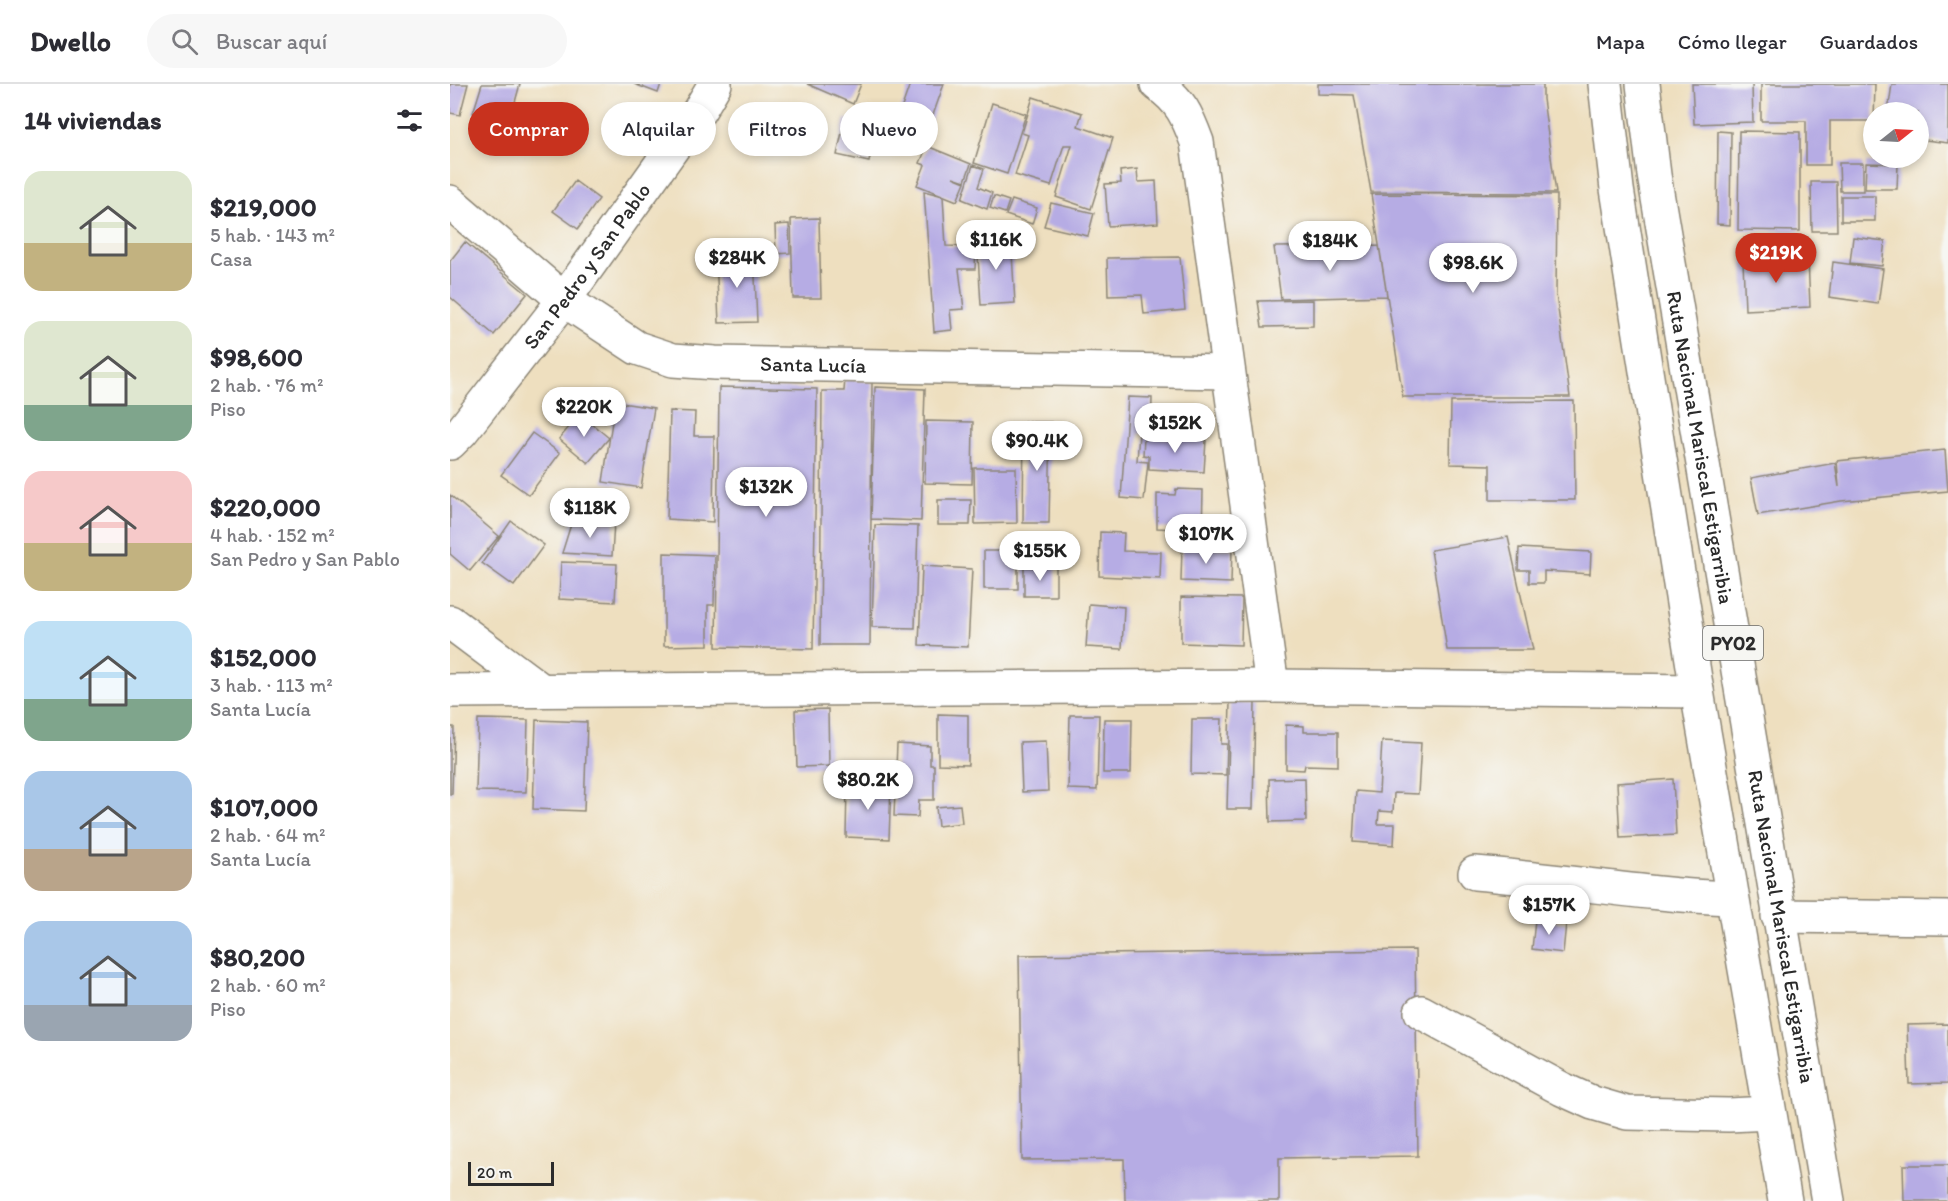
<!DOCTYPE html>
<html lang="es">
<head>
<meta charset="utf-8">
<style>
  body { margin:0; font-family:Itim,sans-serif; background:#f7f7f7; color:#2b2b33; height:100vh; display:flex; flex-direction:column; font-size:22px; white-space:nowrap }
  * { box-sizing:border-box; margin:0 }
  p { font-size:20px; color:#7c7c81 }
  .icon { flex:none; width:33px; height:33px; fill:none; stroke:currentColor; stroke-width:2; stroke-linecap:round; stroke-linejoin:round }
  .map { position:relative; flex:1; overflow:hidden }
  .panel { display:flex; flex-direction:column; background:#fff; width:450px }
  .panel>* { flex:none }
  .top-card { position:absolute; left:18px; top:18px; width:570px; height:54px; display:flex; gap:12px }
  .needle { width:39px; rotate:72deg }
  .tools { position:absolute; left:1413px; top:18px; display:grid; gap:12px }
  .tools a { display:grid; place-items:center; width:66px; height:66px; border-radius:50%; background:#fff; box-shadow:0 3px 9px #0003; font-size:30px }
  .scale { position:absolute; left:18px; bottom:15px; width:86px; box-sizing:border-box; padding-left:6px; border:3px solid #2b2b2b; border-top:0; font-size:16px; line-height:21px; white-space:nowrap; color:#2b2b2b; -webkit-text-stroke:4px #f6f6f2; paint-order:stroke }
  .price { position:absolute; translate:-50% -51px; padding:0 14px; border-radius:21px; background:#fff; color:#222; font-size:20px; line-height:39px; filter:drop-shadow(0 2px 3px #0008) }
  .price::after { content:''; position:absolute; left:50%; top:36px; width:18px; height:14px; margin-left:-9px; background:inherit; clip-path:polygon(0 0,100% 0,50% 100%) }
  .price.on { background:#c8321e; color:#fff }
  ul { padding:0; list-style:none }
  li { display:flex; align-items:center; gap:18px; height:150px; padding:0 24px }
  li span { display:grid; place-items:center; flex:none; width:168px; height:120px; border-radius:18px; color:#555 }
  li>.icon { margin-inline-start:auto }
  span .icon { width:72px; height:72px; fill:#fffc; stroke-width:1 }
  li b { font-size:26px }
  h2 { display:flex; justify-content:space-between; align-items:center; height:72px; padding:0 24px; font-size:26px }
  .chip { padding:0 21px; border-radius:27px; background:#fff; box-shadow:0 3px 9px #0003; font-size:21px; line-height:54px }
  .chip.on { background:#c8321e; color:#fff }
  header { display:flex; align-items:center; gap:36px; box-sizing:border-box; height:84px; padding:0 30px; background:#fff; border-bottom:2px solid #e1e1e2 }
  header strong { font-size:28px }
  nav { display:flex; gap:33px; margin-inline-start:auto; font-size:21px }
  .search { width:420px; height:54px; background:#f7f7f7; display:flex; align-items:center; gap:15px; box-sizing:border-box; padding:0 21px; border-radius:33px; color:#7c7c81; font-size:22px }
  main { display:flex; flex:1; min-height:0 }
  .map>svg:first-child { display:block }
  .building { fill:#b6ace4 }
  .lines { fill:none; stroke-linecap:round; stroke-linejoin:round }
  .minor-casing { stroke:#8c8575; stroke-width:36 }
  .highway-casing { stroke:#8c8575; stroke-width:36 }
  .minor { stroke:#fff; stroke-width:33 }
  .highway { stroke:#fff; stroke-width:33 }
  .labels { text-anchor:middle; stroke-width:5; stroke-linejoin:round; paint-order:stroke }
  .shield { fill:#f6f6f2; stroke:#686867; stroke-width:1.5 }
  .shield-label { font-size:20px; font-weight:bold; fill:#2b2b2b }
  .street-label { font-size:21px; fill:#2b2b2b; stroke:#f6f6f2 }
</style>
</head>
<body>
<header>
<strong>Dwello</strong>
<div class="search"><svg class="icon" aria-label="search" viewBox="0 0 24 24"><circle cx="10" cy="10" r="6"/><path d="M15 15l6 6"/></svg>Buscar aquí</div>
<nav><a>Mapa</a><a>Cómo llegar</a><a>Guardados</a></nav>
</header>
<main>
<section class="panel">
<h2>14 viviendas<svg class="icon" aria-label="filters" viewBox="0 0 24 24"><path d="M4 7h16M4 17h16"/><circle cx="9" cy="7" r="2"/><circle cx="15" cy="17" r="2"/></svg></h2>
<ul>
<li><span style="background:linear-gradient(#dfe7d0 60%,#c2b280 0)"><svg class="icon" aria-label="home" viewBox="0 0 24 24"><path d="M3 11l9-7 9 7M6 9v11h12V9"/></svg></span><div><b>$219,000</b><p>5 hab. · 143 m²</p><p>Casa</p></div></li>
<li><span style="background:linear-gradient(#dfe7d0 70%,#7fa58c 0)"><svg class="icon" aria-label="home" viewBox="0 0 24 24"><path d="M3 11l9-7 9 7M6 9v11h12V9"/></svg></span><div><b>$98,600</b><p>2 hab. · 76 m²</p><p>Piso</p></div></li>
<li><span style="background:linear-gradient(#f6c9c9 60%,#c2b280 0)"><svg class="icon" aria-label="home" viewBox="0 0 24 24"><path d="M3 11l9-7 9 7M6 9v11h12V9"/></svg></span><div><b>$220,000</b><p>4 hab. · 152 m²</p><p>San Pedro y San Pablo</p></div></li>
<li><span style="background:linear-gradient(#bfe0f5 65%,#7fa58c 0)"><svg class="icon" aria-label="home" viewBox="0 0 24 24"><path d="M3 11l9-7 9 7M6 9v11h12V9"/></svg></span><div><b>$152,000</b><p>3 hab. · 113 m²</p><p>Santa Lucía</p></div></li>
<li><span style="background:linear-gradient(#a9c7e8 65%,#b9a48a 0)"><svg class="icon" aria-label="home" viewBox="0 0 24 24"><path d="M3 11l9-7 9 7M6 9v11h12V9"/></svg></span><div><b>$107,000</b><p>2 hab. · 64 m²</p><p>Santa Lucía</p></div></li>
<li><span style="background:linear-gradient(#a9c7e8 70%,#9aa5b1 0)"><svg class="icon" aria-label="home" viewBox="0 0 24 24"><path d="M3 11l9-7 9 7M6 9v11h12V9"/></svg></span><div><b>$80,200</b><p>2 hab. · 60 m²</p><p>Piso</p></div></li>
</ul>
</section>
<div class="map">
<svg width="1498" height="1117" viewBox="0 0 1498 1117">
  <rect width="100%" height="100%" fill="#f6f6f2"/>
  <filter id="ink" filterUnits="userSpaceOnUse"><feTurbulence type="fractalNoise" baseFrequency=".0167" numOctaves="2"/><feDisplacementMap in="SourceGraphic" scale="12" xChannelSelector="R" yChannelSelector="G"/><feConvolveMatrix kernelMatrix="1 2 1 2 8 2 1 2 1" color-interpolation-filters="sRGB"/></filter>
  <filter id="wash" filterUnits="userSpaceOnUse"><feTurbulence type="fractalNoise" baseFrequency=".008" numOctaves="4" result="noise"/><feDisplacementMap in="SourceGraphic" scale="24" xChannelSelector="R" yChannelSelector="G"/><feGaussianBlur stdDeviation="1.35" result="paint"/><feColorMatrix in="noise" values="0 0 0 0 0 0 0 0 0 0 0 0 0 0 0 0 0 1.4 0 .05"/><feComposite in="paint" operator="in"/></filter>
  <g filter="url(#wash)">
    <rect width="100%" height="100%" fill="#eedfbf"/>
    <g id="blocks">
      <!-- building -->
      <path class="building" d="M0,0h18l-8,31 -10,-2z
        M32,0h38l-11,40 -36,-11z
        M184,0h27l-3,9z
        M357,0h54l-8,20z
        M460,0h34l-23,65 -30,-11z
        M868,0h225v15l13,94 -185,-1 -17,-97 -36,-1z
        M1242,0h60l1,38 -59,2z
        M1311,0h114l-1,37h-44v44h-24v-44h-45z
        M1442,0h56v59l-30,-4v-27h-30z
        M583,13l49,16 -4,13 35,12 -22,71 -35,-12 16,-52h-8l-13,41 -36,-11 13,-40 -6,-2z
        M542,19l34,11 -19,60 -33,-11z
        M395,35l31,8 -7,35 -32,-7z
        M1268,47l13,1 -1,93 -13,-1z
        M1289,47l61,1v99l-62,-1z
        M477,62l44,18 -6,17 -12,-4 12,5 -8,19 -40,-16 8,-20 -5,-2z
        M1389,79h24v28h-23z
        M1416,79l32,1 -1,25h-32z
        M523,81l11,4 -6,18 14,6 -5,16 -25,-10z
        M687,85l1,13 18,-1 2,42 -50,3 -3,-42 16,-1 -1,-12z
        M125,97l24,18 -21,30 -25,-18z
        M1361,98h25l1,49h-25z
        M474,107l19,5 3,50 30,1 -1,22h-16l5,40 -14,1 2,20 -18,2z
        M921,110l186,1 -1,99 14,103h-167z
        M544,112l15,5 -4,12 -15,-5z
        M1391,112h34v25h-34z
        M562,116l25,8 -5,16 -26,-9z
        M601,119l43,10 -6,23 -44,-10z
        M369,134l2,80h-28l-2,-79z
        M339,140l1,29 -14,1 -1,-29z
        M561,153l4,66 -34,2 -4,-66z
        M1403,153l32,4 -3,25 -32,-3z
        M15,158l62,52 -33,41 -44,-38v-36z
        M929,162l8,50 -106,3 -7,-52z
        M304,170l3,68 -38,1 -3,-67z
        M730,173l5,53 -41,4 -2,-19 -34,1 -1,-38z
        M1358,174l2,49 -65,3 -2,-49z
        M1383,178l50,7 -5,35 -49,-7z
        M863,216v26l-51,1 -4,-26z
        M395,295l27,3 -2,263h-50l2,-254h22z
        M269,303l98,2 -4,260 -97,-2z
        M425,303l50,2 -4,132 -50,-2z
        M149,309l16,7 -10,23 -16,-7z
        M678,313l24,1 -1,35h-12l-2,28 11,1 -4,38 -23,-2z
        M1124,317l1,99h-85v-35l-40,-1 1,-62z
        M165,318l39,6 -13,80 -38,-6z
        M220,327l25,1 -1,24h20l-1,86 -46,-3z
        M130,330l29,24 -21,25 -29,-24z
        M476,337l47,1 -1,62 -47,-1z
        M574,338h27l-2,101h-26z
        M82,349l28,20 -31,42 -28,-20z
        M694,353l62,3 -2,32 -55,-3v-13l-6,-1z
        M1495,366l3,41 -107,10 -83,14 -7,-37 84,-15 4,24 -2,-26z
        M524,384h42l1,55 -42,1z
        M726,405l27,1 -1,44h-27v-5l-18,-1v-34l18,1z
        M0,411l49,41 -29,35 -20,-17z
        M488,416h33l-1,25h-32z
        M61,437l33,24 -30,41 -32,-23z
        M122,437l42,1 -2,34 -50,-3z
        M425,441l43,1 -3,102 -43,-1z
        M650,448l24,1 -1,18 38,1 -1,27 -61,-3z
        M1058,453l25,113h-86l-16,-100z
        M732,463l50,2 -1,34 -50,-2z
        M1069,464l72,4 -1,22 -46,-3v12h-15v-13h-11z
        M534,467h34v38h-34z
        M214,469l51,2 -1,50h-6v40l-44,1z
        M111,478l56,2 -2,38 -56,-3z
        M472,482l50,3 -4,78 -49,-2z
        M574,483h32v29h-32z
        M731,513l61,1 -1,47 -60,-2z
        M639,520l35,3 -2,42 -36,-2z
        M780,618l25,1 -2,106h-26z
        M378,625l1,57 -32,1 -2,-57z
        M488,630l30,1v50l-30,-1z
        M620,631h29l-2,75 -29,-1z
        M28,635l50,1 -2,72 -50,-1z
        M654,635h28l-1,54h-28z
        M742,635h30l-1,25h6l-1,31 -35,-1z
        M86,636l51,2 -3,89 -51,-2z
        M836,641l18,1v6h34v34l-33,-1 -1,5 -18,-1z
        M0,643h4l-2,67h-2z
        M596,657l2,50 -26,1 -2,-50z
        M932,657l39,2 -3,51 -24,-1 -1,19 -14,-1 -1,13h17l-1,21 -41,-3 3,-51 23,2z
        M447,660l33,2v19h4v35h-15l-1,17 -24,-1z
        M855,694l1,43 -36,1 -1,-43z
        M1223,695l3,56 -56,3 -3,-55z
        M397,700l44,1 -2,54 -43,-2z
        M510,721l2,18 -24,3 -2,-19z
        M1085,836l31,3 -3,30 -31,-4z
        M965,866l3,206 -139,2v43h-154l-1,-42 -102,1 -3,-205z
        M1498,940v59l-39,1 -2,-59z
        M1453,1081h45v36h-44z"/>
    </g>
  </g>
  <g filter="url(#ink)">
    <use href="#blocks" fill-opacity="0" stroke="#8c8575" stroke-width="1.5"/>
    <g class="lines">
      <defs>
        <g id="minor">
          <path d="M707,0c24,17 30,31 40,58l75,544"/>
          <path id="s1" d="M0,118l114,98 73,48 36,12 42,3 513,9"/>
          <path id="s2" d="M0,359l12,-12 102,-131 135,-189 16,-27"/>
          <path d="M0,538l91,68"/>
          <path d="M0,607l822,-5 425,5"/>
          <path d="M1025,789c86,7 171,22 257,25"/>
          <path d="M1328,832l170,2"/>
          <path d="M971,928l141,77 31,14 34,10 102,2 40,-2"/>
        </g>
        <g id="highway">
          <path d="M1155,0l12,105 80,502 88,510"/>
          <path id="s3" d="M1193,0l11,91 174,1026"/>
        </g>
      </defs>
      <!-- minor casing -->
      <use href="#minor" class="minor-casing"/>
      <!-- highway casing -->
      <use href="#highway" class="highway-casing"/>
      <!-- minor -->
      <use href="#minor" class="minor"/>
      <!-- highway -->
      <use href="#highway" class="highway"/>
    </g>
  </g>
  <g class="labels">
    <!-- shield labels -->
    <rect class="shield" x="1253" y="542" width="60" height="34" rx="4.5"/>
    <g class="shield-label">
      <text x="1283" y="566">PY02</text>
    </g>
    <!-- street labels -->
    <g class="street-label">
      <text dy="7" stroke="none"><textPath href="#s2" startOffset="224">San Pedro y San Pablo</textPath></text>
      <text dy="7" stroke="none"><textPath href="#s1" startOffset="416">Santa Lucía</textPath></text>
      <text dy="7" stroke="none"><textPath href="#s3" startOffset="368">Ruta Nacional Mariscal Estigarribia</textPath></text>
      <text dy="7" stroke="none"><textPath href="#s3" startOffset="854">Ruta Nacional Mariscal Estigarribia</textPath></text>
    </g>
  </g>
</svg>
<div class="tools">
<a><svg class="needle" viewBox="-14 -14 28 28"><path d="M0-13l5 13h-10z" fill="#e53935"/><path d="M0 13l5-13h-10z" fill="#7c7c81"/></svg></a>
</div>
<div class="scale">20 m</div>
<b class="price" style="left:546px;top:187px">$116K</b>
<b class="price" style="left:880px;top:188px">$184K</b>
<b class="price on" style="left:1326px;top:200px">$219K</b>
<b class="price" style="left:287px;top:205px">$284K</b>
<b class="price" style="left:1023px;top:210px">$98.6K</b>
<b class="price" style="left:134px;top:354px">$220K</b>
<b class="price" style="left:725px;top:370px">$152K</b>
<b class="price" style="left:587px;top:388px">$90.4K</b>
<b class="price" style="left:316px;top:434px">$132K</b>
<b class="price" style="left:140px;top:455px">$118K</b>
<b class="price" style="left:756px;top:481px">$107K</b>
<b class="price" style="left:590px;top:498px">$155K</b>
<b class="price" style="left:418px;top:727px">$80.2K</b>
<b class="price" style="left:1099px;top:852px">$157K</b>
<div class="top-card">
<a class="chip on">Comprar</a>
<a class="chip">Alquilar</a>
<a class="chip">Filtros</a>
<a class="chip">Nuevo</a>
</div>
</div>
</main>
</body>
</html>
